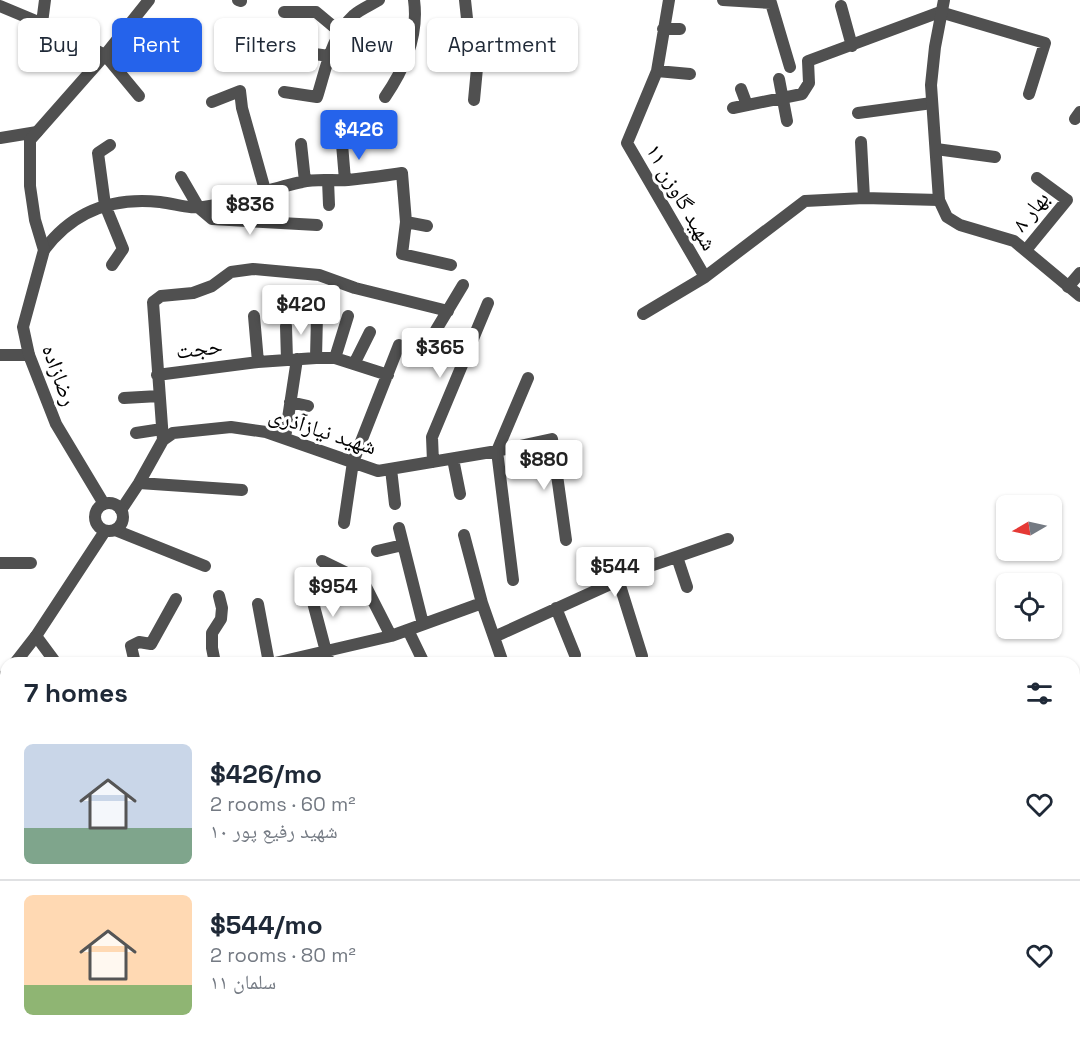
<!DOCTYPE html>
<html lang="en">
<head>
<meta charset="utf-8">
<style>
  body { margin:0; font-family:"Space Grotesk","Noto Naskh Arabic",sans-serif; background:#f6f6f7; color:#1f2937; height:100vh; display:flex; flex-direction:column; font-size:22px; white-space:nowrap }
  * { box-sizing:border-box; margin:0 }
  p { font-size:20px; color:#747a83 }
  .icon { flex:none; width:33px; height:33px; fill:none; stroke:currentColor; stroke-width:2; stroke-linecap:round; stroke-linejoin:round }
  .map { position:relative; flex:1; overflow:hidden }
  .drawer { position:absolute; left:0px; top:657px; width:1080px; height:384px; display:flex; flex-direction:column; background:#fff; border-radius:18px 18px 0 0; box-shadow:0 2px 4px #0004 }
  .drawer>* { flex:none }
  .banner { position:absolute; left:18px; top:18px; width:600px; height:54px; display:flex; gap:12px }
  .needle { width:39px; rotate:261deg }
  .tools { position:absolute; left:996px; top:495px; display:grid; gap:12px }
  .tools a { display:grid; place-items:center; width:66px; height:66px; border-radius:9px; background:#fff; box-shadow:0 2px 4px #0004; font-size:30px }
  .price { position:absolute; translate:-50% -51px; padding:0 14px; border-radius:6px; background:#fff; color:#222; font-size:20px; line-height:39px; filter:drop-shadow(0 2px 3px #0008) }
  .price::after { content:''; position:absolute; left:50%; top:36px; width:18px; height:14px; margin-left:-9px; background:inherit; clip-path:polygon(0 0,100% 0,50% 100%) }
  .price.active { background:#2563eb; color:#fff }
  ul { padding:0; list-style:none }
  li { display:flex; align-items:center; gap:18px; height:150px; padding:0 24px }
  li+li { border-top:2px solid #e0e1e3 }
  li span { display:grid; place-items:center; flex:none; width:168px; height:120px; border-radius:9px; color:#555 }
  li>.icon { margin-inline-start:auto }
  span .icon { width:72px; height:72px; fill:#fffc; stroke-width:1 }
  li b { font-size:26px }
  h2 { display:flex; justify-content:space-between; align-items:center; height:72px; padding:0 24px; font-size:26px }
  .tag { padding:0 21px; border-radius:9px; background:#fff; box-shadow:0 2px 4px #0004; font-size:21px; line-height:54px }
  .tag.active { background:#2563eb; color:#fff }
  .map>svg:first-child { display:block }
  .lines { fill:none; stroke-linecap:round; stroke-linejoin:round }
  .stream { stroke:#9e9e9e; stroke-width:4 }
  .minor { stroke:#505050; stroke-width:12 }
  .tertiary { stroke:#505050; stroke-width:12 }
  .labels { text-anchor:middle; stroke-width:6; stroke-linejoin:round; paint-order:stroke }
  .street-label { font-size:22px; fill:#000; stroke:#fff }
</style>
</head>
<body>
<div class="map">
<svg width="1080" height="1041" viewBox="0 0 1080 1041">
  <rect width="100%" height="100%" fill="#fff"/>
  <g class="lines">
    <!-- stream -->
    <path class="stream" d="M0,997l6,-1
      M285,1035l5,6"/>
    <!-- minor -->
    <path class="minor" d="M238,0l3,1
      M465,0l4,37 10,10 44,9
      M723,0l48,3 19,64
      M0,6l55,23 50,26 34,41
      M841,6l11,40
      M284,12h32l24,20
      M42,23l3,-23
      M663,29h17
      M121,33l19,13h35
      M271,48l58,8
      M657,71l33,3
      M779,79l8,42
      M741,89l6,16
      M284,92l33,5c9,-28 14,-61 37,-82 7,-6 17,-10 25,-15
      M385,97c20,-29 34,-61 29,-97
      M474,100l5,-53
      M212,102l28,-11 2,17 23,82
      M733,108l69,-14 7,-11 -1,-22 132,-49 105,31 -16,51
      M858,113l74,-10
      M1075,119l5,-7
      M0,138l37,-6
      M861,142l3,56
      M301,144l4,37
      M342,144l3,36
      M110,145l-12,8 7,52 18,44 -11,16
      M936,149l59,8
      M181,177l18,31 13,11 105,6
      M328,180l1,25
      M406,222l21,4
      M44,250c29,-39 69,-53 116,-48 18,2 30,8 50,4 31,-5 61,-18 92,-24 15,-4 31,-1 46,-2 18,-2 36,-4 54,-7l4,49 -4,32 49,11
      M1026,250l41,-50 -30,-22
      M705,277l100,-76 59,-3 75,2
      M1068,287l12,-14
      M643,314l62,-37 -78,-134 30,-72 12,-71
      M254,316l4,46
      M286,326l1,34
      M436,330l27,-45
      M0,355h29
      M316,358l1,-43
      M335,358l13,-42
      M354,364l16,-32
      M157,375l101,-13 58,-4h19l53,17
      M124,398l35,-2
      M290,402l18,4
      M136,433l26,-4
      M285,438l12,-79
      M163,440l-10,-138 8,-6 32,-3 19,-7 19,-14 22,-3 66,6 36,13 93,23
      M453,459l7,35
      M433,462l-1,-25 56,-134
      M391,469l4,35
      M139,483l103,7
      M121,510l18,-27 24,-43 10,-7 58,-6 35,5 112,39 119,-20 55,-12 14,101
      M344,523l9,-61 46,-117
      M399,528l24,96
      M115,530l90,36
      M464,535l18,68 21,60
      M377,551l26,-6
      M677,557l10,30
      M322,561l41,20 28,55
      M0,563h31
      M618,579l24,77
      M513,580l-16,-129 31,-73
      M310,591l19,72
      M258,604l11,59
      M556,608l19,47
      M408,630l16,33
      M36,636l20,27
      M494,637l156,-71 78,-27
      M135,663l-4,-17 8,-4 12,2 25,-45
      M215,663l-3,-15v-15l9,-14 1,-11 -3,-12
      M275,663l116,-27 91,-33
      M0,691l6,16
      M0,872h6
      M0,983l6,-1
      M123,1035v6
      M217,1035v6
      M266,1035l4,6
      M415,1035l26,6
      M833,1035v6
      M400,1041l1,-6
      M493,1041l1,-6
      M559,1041v-6
      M614,1041v-6
      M694,1041v-6
      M785,1041l24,-6"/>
    <!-- tertiary -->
    <path class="tertiary" d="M944,0l-9,47 -4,38 8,115 8,17 13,8 54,16 66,55
      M95 517a14 14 0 1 1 28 0a14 14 0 1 1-28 0Z
      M104,504l-48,-80 -27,-69 -6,-28 21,-77 -9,-30 -5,-34v-46l75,-85 44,-55
      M15,663l21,-27 69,-105
      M0,680l6,-6
      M1074,930l6,-10
      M1042,1041l1,-6"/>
  </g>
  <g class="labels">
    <!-- street labels -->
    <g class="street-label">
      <text transform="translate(682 197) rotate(60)" y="8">شهید گاوزن ۱۱</text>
      <text transform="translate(1030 211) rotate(-52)" y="8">بهار ۸</text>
      <text transform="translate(199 348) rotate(-7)" y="8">حجت</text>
      <text transform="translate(60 375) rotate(70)" y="8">رضازاده</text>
      <text transform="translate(323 430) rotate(18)" y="8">شهید نیازآذری</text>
    </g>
  </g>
</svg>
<div class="tools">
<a><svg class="needle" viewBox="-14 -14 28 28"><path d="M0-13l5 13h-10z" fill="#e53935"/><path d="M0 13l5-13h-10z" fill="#747a83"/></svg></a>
<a><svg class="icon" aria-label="locate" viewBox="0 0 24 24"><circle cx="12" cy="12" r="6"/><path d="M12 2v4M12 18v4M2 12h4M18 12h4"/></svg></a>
</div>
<b class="price active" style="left:359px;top:161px">$426</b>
<b class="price" style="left:250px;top:236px">$836</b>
<b class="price" style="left:301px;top:336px">$420</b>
<b class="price" style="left:440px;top:379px">$365</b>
<b class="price" style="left:544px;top:491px">$880</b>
<b class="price" style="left:615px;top:598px">$544</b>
<b class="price" style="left:333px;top:618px">$954</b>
<div class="banner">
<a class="tag">Buy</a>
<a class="tag active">Rent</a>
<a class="tag">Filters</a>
<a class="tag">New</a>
<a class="tag">Apartment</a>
</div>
<section class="drawer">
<h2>7 homes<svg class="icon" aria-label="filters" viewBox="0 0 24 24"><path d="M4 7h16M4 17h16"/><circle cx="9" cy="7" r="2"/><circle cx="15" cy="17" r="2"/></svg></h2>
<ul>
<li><span style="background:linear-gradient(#c9d6e8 70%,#7fa58c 0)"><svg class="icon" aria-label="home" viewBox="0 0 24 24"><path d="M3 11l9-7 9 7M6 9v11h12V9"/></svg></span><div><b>$426/mo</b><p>2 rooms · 60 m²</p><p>شهید رفیع پور ۱۰</p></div><svg class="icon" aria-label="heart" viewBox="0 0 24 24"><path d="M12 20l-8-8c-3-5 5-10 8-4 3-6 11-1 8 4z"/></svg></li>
<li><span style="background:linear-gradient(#ffd9b3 75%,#8fb573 0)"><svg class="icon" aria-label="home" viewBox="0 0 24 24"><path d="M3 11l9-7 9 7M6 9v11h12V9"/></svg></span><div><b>$544/mo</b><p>2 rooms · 80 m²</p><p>سلمان ۱۱</p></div><svg class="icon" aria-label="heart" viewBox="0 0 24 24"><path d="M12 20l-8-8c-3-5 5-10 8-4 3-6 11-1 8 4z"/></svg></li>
</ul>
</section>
</div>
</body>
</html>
